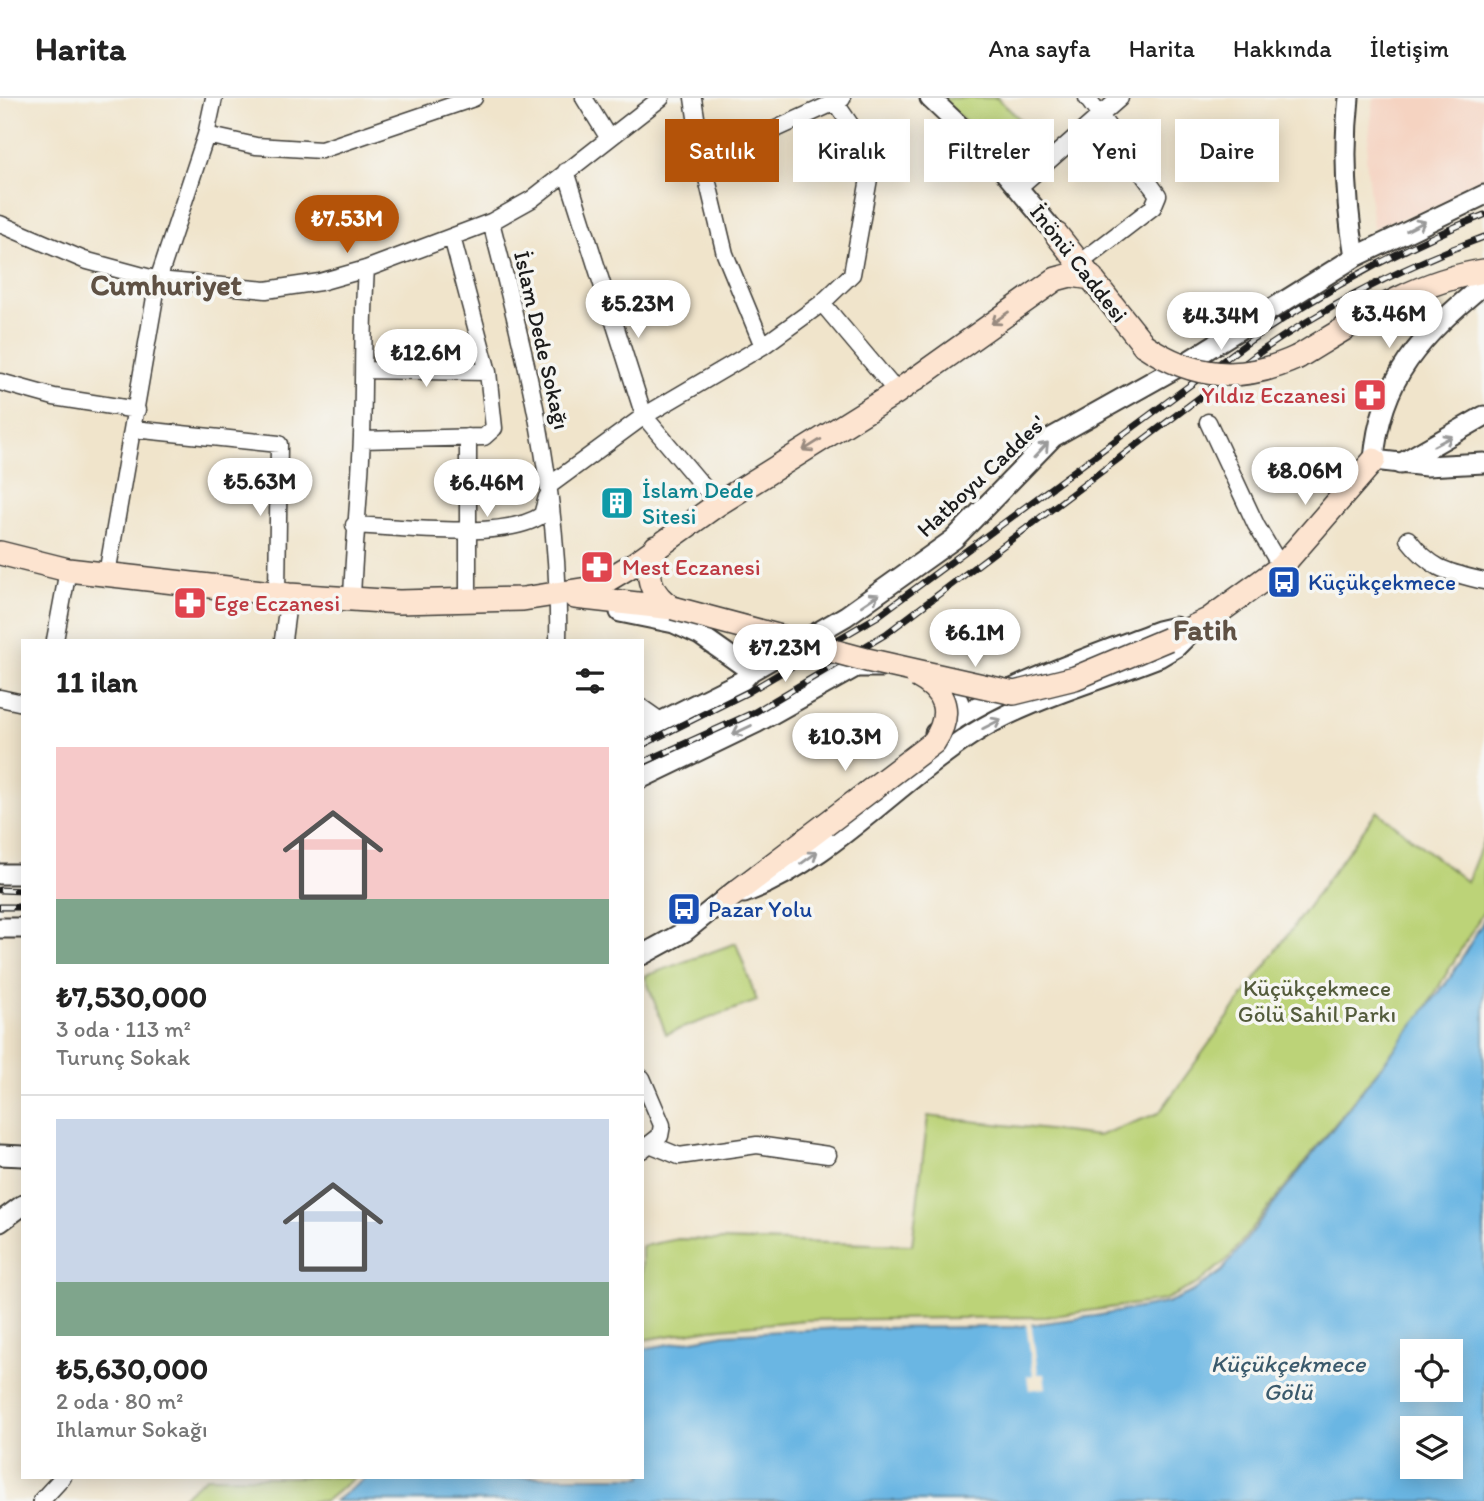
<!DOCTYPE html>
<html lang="tr">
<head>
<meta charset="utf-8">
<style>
  body { margin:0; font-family:Itim,sans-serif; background:#f2f2f2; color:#222; height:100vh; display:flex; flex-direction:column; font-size:26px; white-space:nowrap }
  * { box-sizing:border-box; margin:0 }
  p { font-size:23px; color:#767676 }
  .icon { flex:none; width:38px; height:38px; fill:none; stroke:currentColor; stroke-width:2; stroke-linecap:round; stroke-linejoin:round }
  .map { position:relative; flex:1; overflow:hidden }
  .drawer { position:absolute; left:21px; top:541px; width:623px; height:840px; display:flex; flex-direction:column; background:#fff; border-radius:0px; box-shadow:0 4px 18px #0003 }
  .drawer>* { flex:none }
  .hud { position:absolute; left:665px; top:21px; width:665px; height:63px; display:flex; gap:14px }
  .tools { position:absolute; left:1400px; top:1241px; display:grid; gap:14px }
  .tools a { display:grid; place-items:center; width:63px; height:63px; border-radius:0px; background:#fff; box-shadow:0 4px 18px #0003; font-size:35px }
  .price { position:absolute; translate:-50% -60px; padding:0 16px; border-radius:24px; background:#fff; color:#222; font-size:23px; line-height:46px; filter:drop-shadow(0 2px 4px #0008) }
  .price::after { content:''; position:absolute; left:50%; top:42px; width:21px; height:16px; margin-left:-10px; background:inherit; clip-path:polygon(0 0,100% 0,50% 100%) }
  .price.active { background:#b45309; color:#fff }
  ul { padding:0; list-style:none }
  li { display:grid; align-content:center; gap:14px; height:371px; padding:0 35px }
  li+li { border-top:2px solid #e0e0e0 }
  li span { display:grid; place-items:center; height:217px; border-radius:0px; color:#555 }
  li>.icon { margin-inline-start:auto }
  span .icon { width:126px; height:126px; fill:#fffc; stroke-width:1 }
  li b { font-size:30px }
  h2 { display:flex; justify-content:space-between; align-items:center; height:84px; padding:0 35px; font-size:30px }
  .pill { padding:0 24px; border-radius:0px; background:#fff; box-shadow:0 4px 18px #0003; font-size:24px; line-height:63px }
  .pill.active { background:#b45309; color:#fff }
  header { display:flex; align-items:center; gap:42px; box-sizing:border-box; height:98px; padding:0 35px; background:#fff; border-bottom:2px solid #e0e0e0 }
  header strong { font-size:33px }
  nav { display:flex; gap:38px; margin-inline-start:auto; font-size:24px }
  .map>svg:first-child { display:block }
  .built { fill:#f5d3c1 }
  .green { fill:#bcd378; stroke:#6c784a; stroke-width:2 }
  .water { fill:#6ab6e3; stroke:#436980; stroke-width:2; fill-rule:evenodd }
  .pier { fill:#f0e4cb }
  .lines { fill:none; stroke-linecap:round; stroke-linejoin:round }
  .minor-casing { stroke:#3c3a36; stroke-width:19 }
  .tertiary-casing { stroke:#3c3a36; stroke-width:23 }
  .secondary-casing { stroke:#3c3a36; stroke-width:26 }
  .minor { stroke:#fff; stroke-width:16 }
  .tertiary { stroke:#fff; stroke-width:19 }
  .secondary { stroke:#fde4d0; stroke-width:23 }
  .rail-casing { stroke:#1c1c1c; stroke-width:7 }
  .rail { stroke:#f6f6f2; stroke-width:4.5; stroke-dasharray:13; stroke-linecap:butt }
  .secondary-bridge-casing { stroke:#3c3a36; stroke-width:26; stroke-linecap:butt }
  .secondary-bridge { stroke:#fde4d0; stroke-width:23 }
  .oneway { stroke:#999 }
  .oneway2 { stroke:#988a7f }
  .labels { text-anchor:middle; stroke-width:7; stroke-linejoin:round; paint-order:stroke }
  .street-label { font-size:23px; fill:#1c1c1c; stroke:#f6f6f2 }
  .health-label { font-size:23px; fill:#be3a42; stroke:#f6f6f2; text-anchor:start }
  .culture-label { font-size:23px; fill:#0d838f; stroke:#f6f6f2; text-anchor:start }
  .transit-label { font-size:23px; fill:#164399; stroke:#f6f6f2; text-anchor:start }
  .park-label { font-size:23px; fill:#545c3c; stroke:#f6f6f2 }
  .water-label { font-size:24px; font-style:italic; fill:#3b5a6c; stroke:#f6f6f2 }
  .district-label { font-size:30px; font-weight:bold; fill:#5f5144; stroke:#f6f6f2 }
</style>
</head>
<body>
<header>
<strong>Harita</strong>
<nav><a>Ana sayfa</a><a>Harita</a><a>Hakkında</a><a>İletişim</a></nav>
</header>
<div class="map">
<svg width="1484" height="1403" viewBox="0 0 1484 1403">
  <rect width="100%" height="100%" fill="#f6f6f2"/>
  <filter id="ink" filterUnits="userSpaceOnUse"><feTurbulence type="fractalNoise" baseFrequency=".0143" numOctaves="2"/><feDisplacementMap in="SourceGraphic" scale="14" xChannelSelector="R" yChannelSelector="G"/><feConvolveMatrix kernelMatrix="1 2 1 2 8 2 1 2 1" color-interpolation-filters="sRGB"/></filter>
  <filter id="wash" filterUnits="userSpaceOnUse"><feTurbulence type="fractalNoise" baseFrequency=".00686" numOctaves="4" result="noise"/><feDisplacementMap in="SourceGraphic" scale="28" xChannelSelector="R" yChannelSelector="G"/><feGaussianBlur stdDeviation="1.57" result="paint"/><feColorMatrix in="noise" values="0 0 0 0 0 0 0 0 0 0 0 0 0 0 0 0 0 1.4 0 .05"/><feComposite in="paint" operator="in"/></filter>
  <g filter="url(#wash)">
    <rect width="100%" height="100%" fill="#f0e4cb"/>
    <!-- built -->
    <path class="built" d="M1374,0h110v93l-111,37 -7,-70z"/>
    <!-- green -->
    <path class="green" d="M940,0h57l52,48 -30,28z
      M1377,713l90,71 17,-43v72l-61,102 -196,247 -30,24 -33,16 -118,17 -240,3 -95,9 -69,11v-94l36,-7 234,6 16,-129 170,20 61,-23z
      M736,845l21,58 -91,33 -21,-58z
      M206,1379h149l-30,24h-148z"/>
    <!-- water -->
    <path class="water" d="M1484,822v581h-1149l32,-24h275v-128l83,-15 117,-6 173,-1 80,-11 72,-13 25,-11 30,-21 228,-293zM1412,1253h39v39h-39zM1412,1330h39v38h-39z"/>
    <!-- pier -->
    <path class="pier" d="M1031,1223l7,53h6l2,14 -17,2 -2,-14 6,-1 -7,-53z"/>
  </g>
  <g filter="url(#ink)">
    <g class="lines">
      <defs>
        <path id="minor" d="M584,0l24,39
          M693,0l10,64 22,92 38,92
          M206,37l50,11 65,4 153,-52
          M703,64l139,-63
          M566,73l78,245 74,88
          M1019,89l101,-89
          M491,124c36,138 70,274 67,418
          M0,126l84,36 74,20 108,10 54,-8 46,-13 125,-47 41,-23 129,-101
          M1080,165l73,-56 5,-12 -71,-97
          M822,205l75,89
          M364,272l124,2
          M0,284l54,15 83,13
          M1208,324l48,103 25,42
          M133,331l146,15 -2,149
          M468,339v163
          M362,342l122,-3 10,-9 -6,-56 -36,-135
          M550,387l94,-69 119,-70 59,-43 30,-29 18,-101 -20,-49 -15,-22
          M354,427c47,2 150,16 188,-10l5,-18
          M1408,441c24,31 39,33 76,42
          M107,476l51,-294 48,-145 8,-37
          M352,500c2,-54 8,-107 10,-162 2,-56 0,-111 4,-167
          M55,542l13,-70
          M283,542l6,-45
          M0,600l23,5
          M642,610l20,14
          M642,980l20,47 -2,11 -18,14
          M652,1047l27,11 78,-11 71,10
          M41,1403l22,-24"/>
        <path id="tertiary" d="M930,0l62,59 65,78
          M1349,0c-6,54 -3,106 6,159
          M1484,186c-61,51 -104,93 -110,176l52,6 58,-3
          M1400,366l84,-48
          M620,514l54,11 26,12 51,36
          M939,582l16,14 4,9 -4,17
          M642,633l100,-50 9,-10 95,-55 108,-77 99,-102 134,-75 168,-105 129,-62
          M935,635c66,-47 148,-73 223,-102l17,-4
          M642,680l114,-55 100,-56h24
          M0,776h23
          M744,795c87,-33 150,-108 227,-158 52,-34 130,-55 188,-78l17,-10 15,-15
          M0,830h23
          M642,857l42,-23 52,-42
          M0,1057l23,1
          M0,1124l23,-17"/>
        <path id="secondary" d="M1057,137l87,110
          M1298,259c58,-35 117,-76 186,-86
          M656,449c-12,25 -8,47 17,61
          M0,455l68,17 221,25 110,7 124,-3 71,-11 40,-24 84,-60 179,-112 159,-113 15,-4 21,3
          M575,499l98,11
          M1168,541l40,-19 73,-53 93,-107
          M726,802l99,-75"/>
      </defs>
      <!-- minor casing -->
      <use href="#minor" class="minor-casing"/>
      <!-- tertiary casing -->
      <use href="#tertiary" class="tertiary-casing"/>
      <!-- secondary casing -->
      <use href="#secondary" class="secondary-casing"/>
      <!-- minor -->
      <use href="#minor" class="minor"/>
      <!-- tertiary -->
      <use href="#tertiary" class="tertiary"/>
      <!-- secondary -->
      <use href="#secondary" class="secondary"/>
      <defs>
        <path id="rail" d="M642,647l106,-53 130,-76 373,-276c74,-50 150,-92 233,-125
          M642,665l113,-51 131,-78 374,-282c70,-48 144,-86 224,-115
          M0,792l23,1
          M0,809h23"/>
      </defs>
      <!-- rail casing -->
      <use href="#rail" class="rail-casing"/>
      <!-- rail -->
      <use href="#rail" class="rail"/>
      <defs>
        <path id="secondary-bridge" d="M1144,247c50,34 98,38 154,12
          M673,510l194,52 147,33 61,-15 93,-39
          M825,727l109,-83c19,-29 12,-51 -17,-66"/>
      </defs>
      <!-- secondary-bridge casing -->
      <use href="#secondary-bridge" class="secondary-bridge-casing"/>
      <!-- secondary-bridge -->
      <use href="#secondary-bridge" class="secondary-bridge"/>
    </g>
    <!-- one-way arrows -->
    <defs><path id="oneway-shaft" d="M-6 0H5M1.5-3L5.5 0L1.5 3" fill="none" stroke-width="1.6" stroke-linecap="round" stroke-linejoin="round" transform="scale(1.75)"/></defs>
    <g class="oneway">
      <use href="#oneway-shaft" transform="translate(1416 128) rotate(-27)"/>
      <use href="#oneway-shaft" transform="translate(1443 343) rotate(-28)"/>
      <use href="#oneway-shaft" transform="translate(1041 352) rotate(-47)"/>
      <use href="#oneway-shaft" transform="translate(870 502) rotate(-34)"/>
      <use href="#oneway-shaft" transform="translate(992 626) rotate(-27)"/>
      <use href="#oneway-shaft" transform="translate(742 632) rotate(154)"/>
      <use href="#oneway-shaft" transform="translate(809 760) rotate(-36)"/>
    </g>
    <g class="oneway2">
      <use href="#oneway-shaft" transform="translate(1000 220) rotate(145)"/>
      <use href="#oneway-shaft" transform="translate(812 347) rotate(148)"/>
    </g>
  </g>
  <!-- icons -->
  <defs>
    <symbol id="pharmacy-square" viewBox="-11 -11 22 22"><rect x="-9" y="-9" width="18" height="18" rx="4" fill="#e0444e" stroke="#f6f6f2"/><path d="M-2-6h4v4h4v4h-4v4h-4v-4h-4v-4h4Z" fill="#fff"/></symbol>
    <symbol id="building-square" viewBox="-11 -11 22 22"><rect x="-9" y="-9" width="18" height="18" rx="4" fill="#0f9aa8" stroke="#f6f6f2"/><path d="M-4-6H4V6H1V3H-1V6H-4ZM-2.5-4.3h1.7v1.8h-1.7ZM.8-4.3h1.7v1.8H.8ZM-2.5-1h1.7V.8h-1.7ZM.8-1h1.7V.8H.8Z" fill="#fff"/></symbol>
    <symbol id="bus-square" viewBox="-11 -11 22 22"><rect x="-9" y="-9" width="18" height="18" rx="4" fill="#1a4fb4" stroke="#f6f6f2"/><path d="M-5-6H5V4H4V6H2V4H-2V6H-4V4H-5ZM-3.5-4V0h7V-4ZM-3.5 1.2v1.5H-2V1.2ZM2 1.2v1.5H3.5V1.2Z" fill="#fff"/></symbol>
  </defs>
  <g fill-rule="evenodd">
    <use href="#pharmacy-square" x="1351" y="278" width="38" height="38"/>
    <use href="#building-square" x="598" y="386" width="38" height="38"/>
    <use href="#pharmacy-square" x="578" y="450" width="38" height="38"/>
    <use href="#bus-square" x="1265" y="465" width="38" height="38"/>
    <use href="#pharmacy-square" x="171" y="486" width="38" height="38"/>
    <use href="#bus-square" x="665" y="792" width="38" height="38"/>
  </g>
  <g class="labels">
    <!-- street labels -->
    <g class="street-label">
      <text transform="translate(1079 165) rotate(52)" y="8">İnönü Caddesi</text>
      <text transform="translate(542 242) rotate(77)" y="8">İslam Dede Sokağı</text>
      <text transform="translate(981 378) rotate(-43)" y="8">Hatboyu Caddes'</text>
    </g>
    <!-- health labels -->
    <g class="health-label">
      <text x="1346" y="305" text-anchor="end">Yıldız Eczanesi</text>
      <text x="622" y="477">Mest Eczanesi</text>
      <text x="214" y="513">Ege Eczanesi</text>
    </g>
    <!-- culture labels -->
    <g class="culture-label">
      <text x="642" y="400">İslam Dede<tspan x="642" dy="26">Sitesi</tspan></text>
    </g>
    <!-- transit labels -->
    <g class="transit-label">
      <text x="1308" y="492">Küçükçekmece</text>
      <text x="708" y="819">Pazar Yolu</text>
    </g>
    <!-- park labels -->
    <g class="park-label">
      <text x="1317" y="898">Küçükçekmece<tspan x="1317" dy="26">Gölü Sahil Parkı</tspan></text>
    </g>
    <!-- water labels -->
    <g class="water-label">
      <text x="1288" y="1274">Küçükçekmece<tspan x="1288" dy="28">Gölü</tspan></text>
    </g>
    <!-- district labels -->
    <g class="district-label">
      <text x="166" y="197">Cumhuriyet</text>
      <text x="1205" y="542">Fatih</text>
    </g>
  </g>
</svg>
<div class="tools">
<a><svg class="icon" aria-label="locate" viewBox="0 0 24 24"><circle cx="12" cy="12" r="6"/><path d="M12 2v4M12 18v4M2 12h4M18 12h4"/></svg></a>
<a><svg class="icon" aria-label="layers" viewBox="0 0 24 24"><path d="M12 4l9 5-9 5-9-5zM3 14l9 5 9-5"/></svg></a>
</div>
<b class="price active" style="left:347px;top:157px">₺7.53M</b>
<b class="price" style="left:638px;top:242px">₺5.23M</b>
<b class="price" style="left:1389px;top:252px">₺3.46M</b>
<b class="price" style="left:1221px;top:254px">₺4.34M</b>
<b class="price" style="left:426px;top:291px">₺12.6M</b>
<b class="price" style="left:1305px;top:409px">₺8.06M</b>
<b class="price" style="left:260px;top:420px">₺5.63M</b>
<b class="price" style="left:487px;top:421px">₺6.46M</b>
<b class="price" style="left:975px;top:571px">₺6.1M</b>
<b class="price" style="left:785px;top:586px">₺7.23M</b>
<b class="price" style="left:845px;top:675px">₺10.3M</b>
<div class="hud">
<a class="pill active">Satılık</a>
<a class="pill">Kiralık</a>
<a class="pill">Filtreler</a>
<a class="pill">Yeni</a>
<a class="pill">Daire</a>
</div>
<section class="drawer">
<h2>11 ilan<svg class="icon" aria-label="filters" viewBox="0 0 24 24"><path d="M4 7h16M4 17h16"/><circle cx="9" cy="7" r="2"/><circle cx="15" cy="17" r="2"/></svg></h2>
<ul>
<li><span style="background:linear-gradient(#f6c9c9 70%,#7fa58c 0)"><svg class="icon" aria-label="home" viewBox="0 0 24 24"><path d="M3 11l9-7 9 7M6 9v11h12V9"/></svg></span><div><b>₺7,530,000</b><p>3 oda · 113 m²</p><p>Turunç Sokak</p></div></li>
<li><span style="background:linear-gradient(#c9d6e8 75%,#7fa58c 0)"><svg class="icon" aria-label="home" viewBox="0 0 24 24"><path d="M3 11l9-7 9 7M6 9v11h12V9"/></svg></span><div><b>₺5,630,000</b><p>2 oda · 80 m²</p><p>Ihlamur Sokağı</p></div></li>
</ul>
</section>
</div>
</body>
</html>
